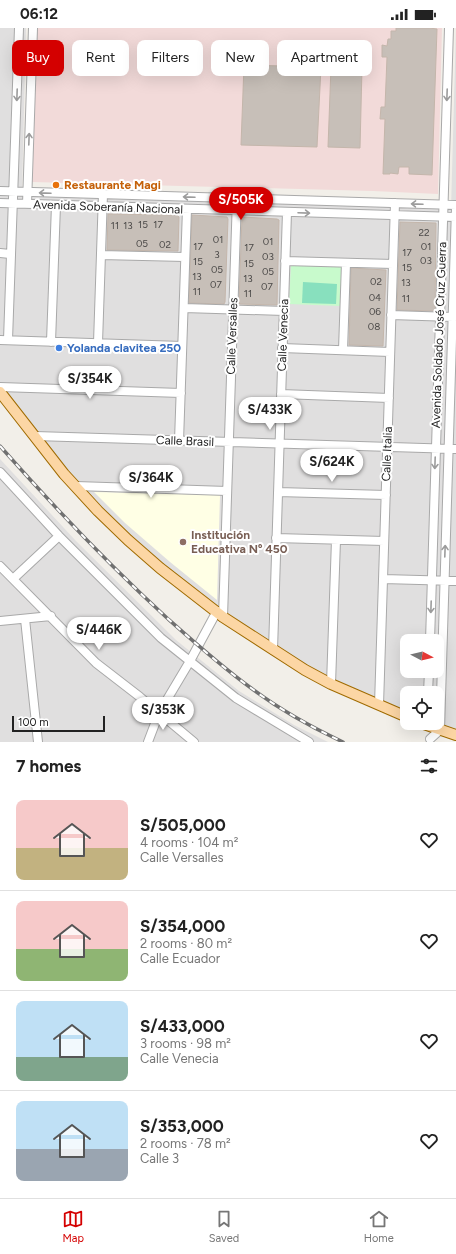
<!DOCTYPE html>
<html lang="en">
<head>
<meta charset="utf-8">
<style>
  body { margin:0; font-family:Figtree,sans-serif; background:#f6f6f6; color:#222; height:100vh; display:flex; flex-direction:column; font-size:15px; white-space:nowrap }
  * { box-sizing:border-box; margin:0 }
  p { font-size:13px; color:#767676 }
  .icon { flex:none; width:22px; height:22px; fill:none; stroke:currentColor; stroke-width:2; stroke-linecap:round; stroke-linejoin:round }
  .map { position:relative; height:714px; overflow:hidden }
  .side { display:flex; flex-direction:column; background:#fff; flex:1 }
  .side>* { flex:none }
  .hud { position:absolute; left:12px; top:12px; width:432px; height:36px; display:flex; gap:8px }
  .needle { width:26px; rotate:97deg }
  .buttons { position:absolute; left:400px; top:606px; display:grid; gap:8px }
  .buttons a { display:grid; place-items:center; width:44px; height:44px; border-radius:8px; background:#fff; box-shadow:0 4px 16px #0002; font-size:20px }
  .scale { position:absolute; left:12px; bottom:10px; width:93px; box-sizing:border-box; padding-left:4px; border:2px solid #222; border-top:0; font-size:11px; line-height:14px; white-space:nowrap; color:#222; -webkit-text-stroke:3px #fff; paint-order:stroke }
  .price { position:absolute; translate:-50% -34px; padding:0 9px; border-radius:14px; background:#fff; color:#222; font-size:13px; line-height:26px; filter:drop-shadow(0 1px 2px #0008) }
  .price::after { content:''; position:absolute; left:50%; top:24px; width:12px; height:9px; margin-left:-6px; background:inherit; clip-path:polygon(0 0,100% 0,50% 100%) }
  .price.on { background:#d40000; color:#fff }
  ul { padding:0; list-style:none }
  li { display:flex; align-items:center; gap:12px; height:100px; padding:0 16px }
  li+li { border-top:1px solid #e0e0e0 }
  li span { display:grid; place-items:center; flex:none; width:112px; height:80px; border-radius:8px; color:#555 }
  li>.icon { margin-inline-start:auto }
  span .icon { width:48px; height:48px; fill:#fffc; stroke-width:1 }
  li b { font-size:17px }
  h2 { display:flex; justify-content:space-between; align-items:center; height:48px; padding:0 16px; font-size:17px }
  .pill { padding:0 14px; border-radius:8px; background:#fff; box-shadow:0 4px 16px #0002; font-size:14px; line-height:36px }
  .pill.on { background:#d40000; color:#fff }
  .status { display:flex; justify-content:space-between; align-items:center; height:28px; padding:0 20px; background:#fff; direction:ltr }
  .status svg { height:11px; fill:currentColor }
  .menu { display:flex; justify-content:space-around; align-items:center; height:56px; border-top:1px solid #e0e0e0; background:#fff; font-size:11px; color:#767676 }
  .menu a { display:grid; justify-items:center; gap:2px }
  .menu .on { color:#d40000 }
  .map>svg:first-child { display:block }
  .residential { fill:#e0dfdf; fill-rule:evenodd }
  .commercial { fill:#f2dad9 }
  .education { fill:#ffffe5 }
  .park { fill:#c8facc }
  .pitch { fill:#88e0be }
  .building { fill:#c7bfb8; stroke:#c4b6ab }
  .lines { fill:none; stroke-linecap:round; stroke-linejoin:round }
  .minor-casing { stroke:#a9a9a9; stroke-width:10 }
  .major-casing { stroke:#a06b00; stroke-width:12 }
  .minor { stroke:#fff; stroke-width:8 }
  .major { stroke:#fcd6a4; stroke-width:10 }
  .rail-casing { stroke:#707070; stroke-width:3.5 }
  .rail { stroke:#fff; stroke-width:2; stroke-dasharray:6; stroke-linecap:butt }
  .oneway { stroke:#9c9c9c }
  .food-dot { fill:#e8710a; stroke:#fff; stroke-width:1.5 }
  .shop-dot { fill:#3f7fe0; stroke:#fff; stroke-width:1.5 }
  .education-dot { fill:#8d6e63; stroke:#fff; stroke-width:1.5 }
  .labels { text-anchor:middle; stroke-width:4; stroke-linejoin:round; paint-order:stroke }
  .number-label { font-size:10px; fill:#4b4948 }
  .food-label { font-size:12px; font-weight:bold; fill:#c56008; stroke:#fff; text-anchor:start }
  .street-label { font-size:12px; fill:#222; stroke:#fff }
  .shop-label { font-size:12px; font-weight:bold; fill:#366cbe; stroke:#fff; text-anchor:start }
  .education-label { font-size:12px; font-weight:bold; fill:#785e54; stroke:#fff; text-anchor:start }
</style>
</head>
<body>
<div class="status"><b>06:12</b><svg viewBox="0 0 49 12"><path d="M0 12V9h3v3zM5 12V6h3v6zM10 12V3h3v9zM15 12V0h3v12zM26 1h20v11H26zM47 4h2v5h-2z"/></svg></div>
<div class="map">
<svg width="456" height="714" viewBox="0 0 456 714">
  <rect width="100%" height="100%" fill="#f2efe9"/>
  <!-- residential -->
  <path class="residential" d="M0,0h26l-4,164 -22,-1z
    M456,0v708l-19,-13v-30h-30v22l-105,-46 -176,-131 -126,-144v-200l451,15zM407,613h30v30h-30z
    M0,431l76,82 100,99 63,51 55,34 34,17h-328z"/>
  <!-- commercial -->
  <path class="commercial" d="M36,0h406l-4,166 -65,-3 -341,-9z"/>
  <!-- education -->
  <path class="education" d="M94,464l126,3 -3,105 -47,-38 -45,-39z"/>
  <!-- park -->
  <path class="park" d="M291,236l51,3 -2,39 -51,-2z"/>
  <!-- pitch -->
  <path class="pitch" d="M303,254l34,2 -1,20 -34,-1z"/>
  <!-- building -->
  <path class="building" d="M396,0h33l8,1 -5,146 -23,-1v-7h-10l-1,7 -8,-1v1h-7l2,-55h-5l1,-12h4l2,-50h-5v-12l5,1 1,-7h3v-8h5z
    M244,37l77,2 -4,80 -76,-2z
    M331,39l31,1 -2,80 -32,-1z
    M108,186l69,1 2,2 -1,34 -71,-1z
    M192,187l35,2 1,2 -3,83 -1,2 -35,-1z
    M242,189l35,2 2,1 -2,85 -37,-1 -1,-1z
    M400,194l36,1 -1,88 -38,-1z
    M351,240l35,2 -3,76 -34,-1z"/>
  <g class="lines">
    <defs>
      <path id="minor" d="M0,163l456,14
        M0,175l456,14
        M27,176l6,-176
        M0,225l10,1
        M101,227l84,2
        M285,233l108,3
        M184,280l100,3
        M391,287l62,2
        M0,312l182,6
        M8,312c3,-104 8,-208 11,-312
        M51,314l5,-137
        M98,315l5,-149
        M282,320l108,4
        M343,322l3,-87
        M0,359l181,6
        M281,366l108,4
        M35,408l421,13
        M179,413l8,-232
        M0,444l59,64 102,102 75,60 73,44
        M76,458l151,5
        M278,464l108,3
        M276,510l108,3
        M0,538l96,97 44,34 54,45
        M13,551l46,-43
        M383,551l73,2
        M223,589l14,-419
        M25,591l13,123
        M0,593l51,-5
        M430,613l19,-613
        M273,622l14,-438
        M331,656l5,-144
        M428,665l1,-22
        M379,677l16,-502
        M430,711l10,-9 16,-522
        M148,714l11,-29 31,-52 27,-50"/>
      <path id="major" d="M0,364l64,82 34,37 30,29 32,28 63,49 82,53 26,14 76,33
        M421,695l35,12"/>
    </defs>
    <!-- minor casing -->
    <use href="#minor" class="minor-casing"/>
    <!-- major casing -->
    <use href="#major" class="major-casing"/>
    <!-- minor -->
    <use href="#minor" class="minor"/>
    <!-- major -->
    <use href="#major" class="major"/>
    <defs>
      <path id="rail" d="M0,418c53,60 108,118 167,172 27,24 55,49 84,70 28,21 60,39 92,54"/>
    </defs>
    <!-- rail casing -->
    <use href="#rail" class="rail-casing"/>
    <!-- rail -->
    <use href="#rail" class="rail"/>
  </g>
  <!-- one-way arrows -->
  <defs><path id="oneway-shaft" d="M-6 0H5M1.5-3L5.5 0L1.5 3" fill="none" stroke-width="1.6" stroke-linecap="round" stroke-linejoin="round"/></defs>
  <g class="oneway">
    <use href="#oneway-shaft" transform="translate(17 67) rotate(92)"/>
    <use href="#oneway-shaft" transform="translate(447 67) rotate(92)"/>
    <use href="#oneway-shaft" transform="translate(29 111) rotate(-88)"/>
    <use href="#oneway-shaft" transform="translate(45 165) rotate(-178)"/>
    <use href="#oneway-shaft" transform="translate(189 169) rotate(-178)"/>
    <use href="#oneway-shaft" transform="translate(417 176) rotate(-178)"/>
    <use href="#oneway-shaft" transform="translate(304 185) rotate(2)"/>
    <use href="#oneway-shaft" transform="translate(435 435) rotate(92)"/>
    <use href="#oneway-shaft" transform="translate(445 523) rotate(-88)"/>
    <use href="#oneway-shaft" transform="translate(431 579) rotate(92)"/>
  </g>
  <!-- markers -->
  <circle class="food-dot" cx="56" cy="157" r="4"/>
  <circle class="shop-dot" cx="59" cy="320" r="4"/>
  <circle class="education-dot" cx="183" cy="514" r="4"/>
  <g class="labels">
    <!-- number labels -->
    <g class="number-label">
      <text x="143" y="200">15</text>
      <text x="158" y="200">17</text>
      <text x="115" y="201">11</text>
      <text x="128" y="201">13</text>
      <text x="424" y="208">22</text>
      <text x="218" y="215">01</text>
      <text x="268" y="217">01</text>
      <text x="142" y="219">05</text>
      <text x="165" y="220">02</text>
      <text x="198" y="222">17</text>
      <text x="426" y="222">01</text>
      <text x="249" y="223">17</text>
      <text x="407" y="228">17</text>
      <text x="217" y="230">3</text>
      <text x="268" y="232">03</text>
      <text x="426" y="236">03</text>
      <text x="198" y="237">15</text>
      <text x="249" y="239">15</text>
      <text x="407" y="243">15</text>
      <text x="217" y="245">05</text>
      <text x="268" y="247">05</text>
      <text x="197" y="252">13</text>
      <text x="248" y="254">13</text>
      <text x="376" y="257">02</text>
      <text x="406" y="258">13</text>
      <text x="216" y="260">07</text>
      <text x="267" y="262">07</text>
      <text x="197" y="267">11</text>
      <text x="248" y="269">11</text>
      <text x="375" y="273">04</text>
      <text x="406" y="274">11</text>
      <text x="375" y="287">06</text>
      <text x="374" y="302">08</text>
    </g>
    <!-- food labels -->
    <g class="food-label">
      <text x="64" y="161">Restaurante Magi</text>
    </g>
    <!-- street labels -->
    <g class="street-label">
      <text transform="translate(108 179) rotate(2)" y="4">Avenida Soberanía Nacional</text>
      <text transform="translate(283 307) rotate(-88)" y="4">Calle Venecia</text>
      <text transform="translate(439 307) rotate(-88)" y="4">Avenida Soldado José Cruz Guerra</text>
      <text transform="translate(232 308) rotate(-88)" y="4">Calle Versalles</text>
      <text transform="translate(185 413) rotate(2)" y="4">Calle Brasil</text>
      <text transform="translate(387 426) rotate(-88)" y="4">Calle Italia</text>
    </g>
    <!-- shop labels -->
    <g class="shop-label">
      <text x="67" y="324">Yolanda clavitea 250</text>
    </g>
    <!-- education labels -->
    <g class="education-label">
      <text x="191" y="511">Institución<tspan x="191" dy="14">Educativa Nº 450</tspan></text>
    </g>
  </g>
</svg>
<div class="buttons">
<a><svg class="needle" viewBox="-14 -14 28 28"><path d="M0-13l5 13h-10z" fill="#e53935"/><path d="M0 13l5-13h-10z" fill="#767676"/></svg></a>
<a><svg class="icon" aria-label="locate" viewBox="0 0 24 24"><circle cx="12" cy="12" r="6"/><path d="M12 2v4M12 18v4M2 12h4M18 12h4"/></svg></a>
</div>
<div class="scale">100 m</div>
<b class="price on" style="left:241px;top:193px">S/505K</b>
<b class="price" style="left:90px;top:372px">S/354K</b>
<b class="price" style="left:270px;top:403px">S/433K</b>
<b class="price" style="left:332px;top:455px">S/624K</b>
<b class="price" style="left:151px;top:471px">S/364K</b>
<b class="price" style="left:99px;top:623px">S/446K</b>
<b class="price" style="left:163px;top:703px">S/353K</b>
<div class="hud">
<a class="pill on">Buy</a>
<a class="pill">Rent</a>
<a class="pill">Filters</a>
<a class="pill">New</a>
<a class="pill">Apartment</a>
</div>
</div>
<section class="side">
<h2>7 homes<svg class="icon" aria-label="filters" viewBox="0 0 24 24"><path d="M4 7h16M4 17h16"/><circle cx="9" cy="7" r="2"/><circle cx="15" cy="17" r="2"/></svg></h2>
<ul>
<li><span style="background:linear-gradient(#f6c9c9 60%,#c2b280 0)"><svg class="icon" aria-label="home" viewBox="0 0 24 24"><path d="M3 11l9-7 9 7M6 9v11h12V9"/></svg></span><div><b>S/505,000</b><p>4 rooms · 104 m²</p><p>Calle Versalles</p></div><svg class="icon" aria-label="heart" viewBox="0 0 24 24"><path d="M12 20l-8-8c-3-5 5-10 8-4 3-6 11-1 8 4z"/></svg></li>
<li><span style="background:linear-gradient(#f6c9c9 60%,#8fb573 0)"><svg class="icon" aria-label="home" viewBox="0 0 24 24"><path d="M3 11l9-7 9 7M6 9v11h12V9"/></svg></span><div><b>S/354,000</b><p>2 rooms · 80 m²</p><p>Calle Ecuador</p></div><svg class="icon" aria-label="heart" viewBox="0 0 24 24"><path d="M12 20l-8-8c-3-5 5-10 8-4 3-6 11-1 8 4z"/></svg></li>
<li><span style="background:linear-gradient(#bfe0f5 70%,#7fa58c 0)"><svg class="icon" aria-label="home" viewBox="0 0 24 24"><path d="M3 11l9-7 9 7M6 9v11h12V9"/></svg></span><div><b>S/433,000</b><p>3 rooms · 98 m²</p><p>Calle Venecia</p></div><svg class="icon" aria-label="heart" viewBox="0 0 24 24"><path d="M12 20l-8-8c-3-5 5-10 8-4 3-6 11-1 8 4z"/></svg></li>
<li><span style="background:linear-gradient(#bfe0f5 60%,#9aa5b1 0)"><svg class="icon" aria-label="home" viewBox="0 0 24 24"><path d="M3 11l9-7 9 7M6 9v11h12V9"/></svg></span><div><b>S/353,000</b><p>2 rooms · 78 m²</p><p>Calle 3</p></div><svg class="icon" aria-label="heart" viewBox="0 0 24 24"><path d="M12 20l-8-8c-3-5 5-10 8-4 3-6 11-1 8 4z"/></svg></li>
</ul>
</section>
<nav class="menu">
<a class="on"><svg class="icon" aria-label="map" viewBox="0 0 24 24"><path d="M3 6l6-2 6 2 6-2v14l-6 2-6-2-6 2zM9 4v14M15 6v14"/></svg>Map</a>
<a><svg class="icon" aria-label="saved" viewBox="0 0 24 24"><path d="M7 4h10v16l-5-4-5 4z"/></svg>Saved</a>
<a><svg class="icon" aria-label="home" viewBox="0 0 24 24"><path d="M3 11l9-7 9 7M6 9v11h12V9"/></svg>Home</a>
</nav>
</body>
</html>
